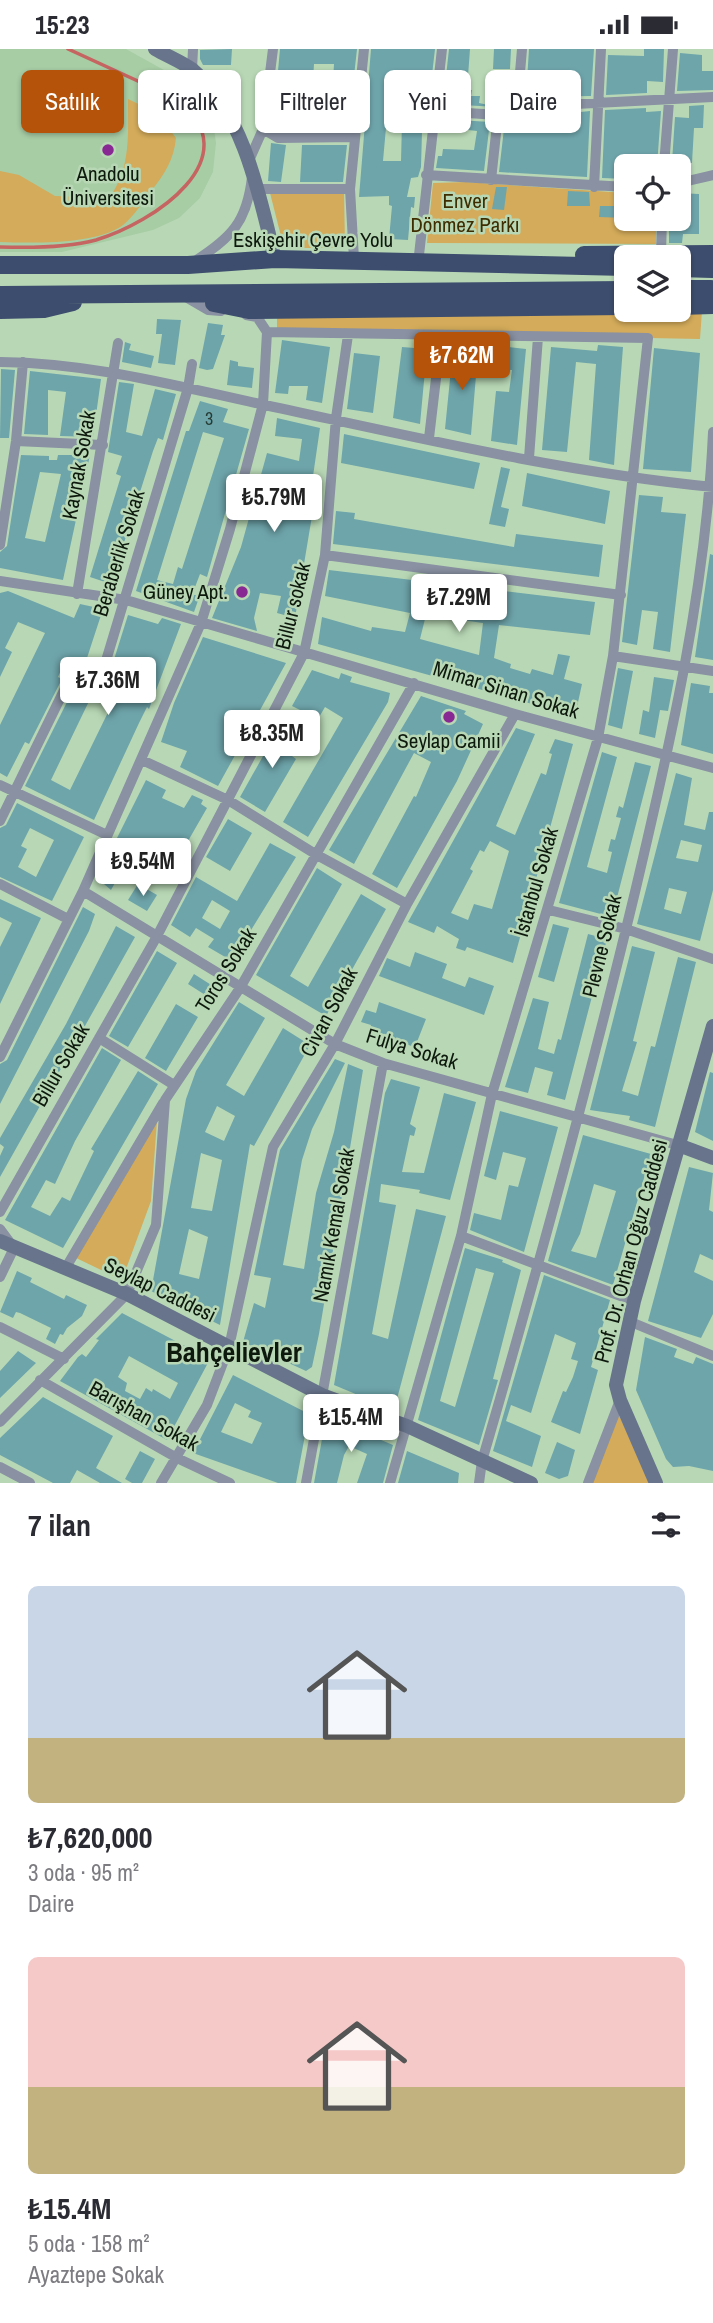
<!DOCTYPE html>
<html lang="tr">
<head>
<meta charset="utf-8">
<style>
  body { margin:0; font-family:"Archivo Narrow",sans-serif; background:#f2f2f3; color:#2b2b33; height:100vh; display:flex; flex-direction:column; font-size:26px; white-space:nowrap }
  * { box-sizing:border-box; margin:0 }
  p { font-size:23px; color:#7c7c81 }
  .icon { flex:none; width:38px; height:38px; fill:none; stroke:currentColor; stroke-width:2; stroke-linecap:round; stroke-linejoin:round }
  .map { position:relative; height:1434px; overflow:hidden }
  .drawer { display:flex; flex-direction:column; background:#fff; flex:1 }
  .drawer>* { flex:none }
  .top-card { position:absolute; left:21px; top:21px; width:672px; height:63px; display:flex; gap:14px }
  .controls { position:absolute; left:614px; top:105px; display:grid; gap:14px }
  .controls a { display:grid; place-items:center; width:77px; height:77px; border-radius:10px; background:#fff; box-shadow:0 2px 5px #0004; font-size:35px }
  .price { position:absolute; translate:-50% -60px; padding:0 16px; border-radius:7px; background:#fff; color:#222; font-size:23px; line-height:46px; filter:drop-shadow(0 2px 4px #0008) }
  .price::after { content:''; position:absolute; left:50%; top:42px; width:21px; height:16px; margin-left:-10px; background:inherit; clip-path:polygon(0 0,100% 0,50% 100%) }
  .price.selected { background:#b45309; color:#fff }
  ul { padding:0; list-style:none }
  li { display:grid; align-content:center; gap:14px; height:371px; padding:0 28px }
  li span { display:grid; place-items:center; height:217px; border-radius:10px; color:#555 }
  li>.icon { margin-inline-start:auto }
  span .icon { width:126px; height:126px; fill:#fffc; stroke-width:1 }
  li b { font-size:30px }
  h2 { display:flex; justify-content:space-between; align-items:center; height:84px; padding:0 28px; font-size:30px }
  .tag { padding:0 24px; border-radius:10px; background:#fff; box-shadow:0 2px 5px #0004; font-size:24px; line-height:63px }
  .tag.selected { background:#b45309; color:#fff }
  .status { display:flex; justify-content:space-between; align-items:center; height:49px; padding:0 35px; background:#fff; direction:ltr }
  .status svg { height:19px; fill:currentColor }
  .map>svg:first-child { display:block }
  .built { fill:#a7cda5 }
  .green { fill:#d3ab5a }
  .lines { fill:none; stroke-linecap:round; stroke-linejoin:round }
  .stream { stroke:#c56461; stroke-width:3.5 }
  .building { fill:#6ea5ab; fill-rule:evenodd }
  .street { stroke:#8991a2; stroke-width:10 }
  .secondary { stroke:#68748c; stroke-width:14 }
  .highway { stroke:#3d4d6d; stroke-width:18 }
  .poi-dot { fill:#882993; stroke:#b8d8b5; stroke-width:2.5 }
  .labels { text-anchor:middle; stroke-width:5; stroke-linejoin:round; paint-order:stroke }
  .number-label { font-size:18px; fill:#263c34 }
  .poi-label { font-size:21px; fill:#0e190d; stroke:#b8d8b5 }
  .park-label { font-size:21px; fill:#3f2d02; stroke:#b8d8b5 }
  .street-label { font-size:21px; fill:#0e190d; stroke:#b8d8b5 }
  .district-label { font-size:28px; font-weight:bold; fill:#0e190d; stroke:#b8d8b5 }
</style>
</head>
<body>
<div class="status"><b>15:23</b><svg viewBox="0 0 49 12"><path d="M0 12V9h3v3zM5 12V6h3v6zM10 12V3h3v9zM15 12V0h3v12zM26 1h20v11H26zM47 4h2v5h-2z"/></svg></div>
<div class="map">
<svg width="713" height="1434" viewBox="0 0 713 1434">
  <rect width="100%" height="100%" fill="#b8d8b5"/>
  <!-- built -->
  <path class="built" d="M0,0h126l56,31 20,21 12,27 2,15 -3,29 -13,26 -21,20 -26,12 -91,22h-62z"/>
  <!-- green -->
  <path class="green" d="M128,50l29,14 19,25c-2,21 -11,36 -25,53 -8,11 -17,25 -28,34 -27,20 -90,18 -123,17v-71l19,4 36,21 54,2c22,-29 19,-64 19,-99z
    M466,133l160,11v26h30v25l-229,-1 6,-60z
    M344,140l1,59h-61l-14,-55z
    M702,262l-2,28 -423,-8v-18z
    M157,1072l-6,80 -29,79 -48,-23z
    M618,1364l34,70h-61z"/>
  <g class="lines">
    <!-- stream -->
    <path class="stream" d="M0,198c31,1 66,1 96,-7 57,-17 156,-82 81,-141l-109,-50"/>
  </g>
  <!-- building -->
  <path class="building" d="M232,0l-1,16h-28l-3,-6v-9z
    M280,0h77l-9,81h-45v-12h16l1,-21h12l2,-33h-20l-2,33h-10l-1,16 -12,-1 -2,18 -14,-4z
    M371,0h64l-9,78 -4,5 -1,35 -3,10 -7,1 -4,19h8l-1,11 -3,-1 -3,33 -19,-1 3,-33 -3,-1v-9l-30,1zM390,34h13l-2,78h-18z
    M449,0h21l-3,41h5l-1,6h9l-1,7 19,4 -55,-3z
    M494,0h17l-1,20h-17z
    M529,0h65l-3,47 -65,1z
    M644,0h20l-1,33 -16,-1v12l-41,2 2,-40 36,1z
    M680,4l22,2v16h11v19l-36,1z
    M704,56l-1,23h-9l-2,35 -20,-1 3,-45 14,1v-12z
    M646,59v4l15,-1 -4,55h-31v13l-24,-1 3,-68z
    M590,62l-3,66 -88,-5 6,-52z
    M442,70l48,3 -6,49 -48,-3 2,-12h4l1,-7 31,1 3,-19 -36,-4z
    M271,94l15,2 -5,37 -13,-1z
    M302,96h45l-4,37h-43z
    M496,138h11l-3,23 -12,-1z
    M568,142l21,1 1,14h-23z
    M679,144l20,1v40h-16l-1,9h-13v-23h10z
    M600,157h26v12l-27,-1z
    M157,270l24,1 -6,45 -17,-2 4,-29h-6z
    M208,274l15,2 -2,10h4l-12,34 -6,1 -8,-2z
    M282,291l48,7 -8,56 -16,-3 2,-14h-19l-1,8 -13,-1z
    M125,293l6,2 -2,6 25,6 -3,12 -29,-6z
    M598,296l25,2 -9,118 -25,-5 7,-96 -20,-2 -9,90 -25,-2 9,-103 46,4z
    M500,297l26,3 -9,96 -26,-4 5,-50 13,1 3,-22 -14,-1z
    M402,298l25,2 -7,75 -27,-6z
    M654,299l46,5 -9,119 -48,-3z
    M453,300l25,3 -7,83 -26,-6z
    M354,304l26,3 -7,57 -26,-4z
    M230,311l8,2v4l16,2 -2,20 -25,-3z
    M1,320l14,1 -6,68h-9z
    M30,322l71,8 -8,58 -33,-1 6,-44 -18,-2v45l-24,-1z
    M119,333l15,2 -8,48 16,4 13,-47 21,5 -13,46 -5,-2 -5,13 -42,133 -21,-7 31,-101 -5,-2 6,-18 -14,-4z
    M200,352l28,8 -5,13 26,7 -42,148 -7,-3 -8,21h8l-6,17 -58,-21 50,-160h3zM203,383l21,6 -42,131 -4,-2 -5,17 -16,-4z
    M277,369l43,10 -7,48 -3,34h3l-18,108 -18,-5 4,-17 -21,-3 -6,25 3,13 -45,-13 29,-71 26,-94 32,8 3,-22 -27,-3z
    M344,385l136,29 -6,26 -133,-26z
    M21,406l28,1v4h8l1,-5h32l-27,125 -63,-12v-16l7,-6zM40,423l21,2 -16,68 -20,-4z
    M501,418l9,2 -9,38 8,2 -4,18 -16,-3z
    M527,424l83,18 -5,33 -83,-18z
    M639,446l24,2 -2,15 25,2 -16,138 -17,-3 5,-37 -16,-2 -5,35 -15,-3z
    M336,462l19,2 -1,6 160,28 2,-13 87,11 -4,32 -266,-33z
    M710,505l3,1v105l-18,-3z
    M329,521l266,32 -5,33 -91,-10 -5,33 17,6 -1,4 20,6 2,-5 21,6 5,-21 12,2 -6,23 18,5 -7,32 -257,-72 4,-27 49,14 1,-4 33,5 5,-19 -85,-17zM426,566l57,8 -4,32 -59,-16z
    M8,542l66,27 6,-14 23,5 -17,52 -19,-4 -9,20 4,2 -33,65 -4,-2 -18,35 -7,-4v-48l45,-92 -27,-11 -13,26 7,4 -12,25v-84z
    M128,566l30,9 4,-6 19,6 -32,85 -2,-2 -8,16 -45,97 -69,-34 50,-100 17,9 -41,85 19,10 48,-98 -12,-7z
    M203,588l83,26 -68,123 -38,-19 7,-16 -26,-9 13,-39z
    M618,619l15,3 -11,58 -14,-4z
    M312,621l27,9 2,-6 11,4 -2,5 40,11 -2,9 -80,135 -25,-15 60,-104 -18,-11 -7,12 -26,-13z
    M654,628l20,3 -6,31 -8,-1 -5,28 -16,-4 4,-24 6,2z
    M691,634l19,3 -1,7h4v61l-32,-9z
    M421,647l45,15 -2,3 19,10 -26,57 -60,107 -25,-14 42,-78 2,1 15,-35 -17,-9 -60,111 -25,-14z
    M280,677l22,13 -10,17 4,3 -31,53 -25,-15z
    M516,679l19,6 -39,92 19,9 26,-62 5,2 6,-21 -3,-1 6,-14 18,5 -60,219 -46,-16 -2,4 -9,-3 3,-9 -22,-13 -3,7 -26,-11zM490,792l19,10 -17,58 -18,-5 -6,16 -17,-7 22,-42 -3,-2 10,-19 4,2z
    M602,703l15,5 -30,110 20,6 5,-21 -4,-1 3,-12 4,1 6,-22 -5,-1 3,-11 4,2 12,-46 16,4 -39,151 -53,-14z
    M676,724l16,5 -8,47 21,5 4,-18h4v78l-13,51 -63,-17zM681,791l21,5 -4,17 -22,-4zM669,839l18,4 -6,22 -17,-5z
    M146,731l20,10 -4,8 22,10 8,-13 11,5 -2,4 6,4 -38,66 -20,-10 9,-16 -18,-10 -29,52 -14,-12z
    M17,754l67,34 -32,64 -52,-24v-49l6,-3zM30,779l24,12 -18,37 -18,-10 9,-18 -6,-3z
    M228,770l24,14 -22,38 -24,-14z
    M270,794l26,14 -64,104 -24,-14 6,-8 -18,-11 -6,9 -19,-12 25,-48 41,24zM212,851l18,11 -10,18 -18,-11z
    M317,819l25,16 -52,92 18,11 53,-93 25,15 -60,107 -70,-41z
    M138,835l19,11 -10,16 -19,-11z
    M0,850l41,19 -41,86v-57l12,-24 -12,-6z
    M83,858l12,7 -6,17 -89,173v-40l7,-4z
    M553,875l16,4 -15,54 -16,-5z
    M116,877l19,11 -135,240v-21l4,-9 -4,-3v-6l66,-114z
    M588,885l19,5 -42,161 -18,-5 6,-23 -18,-5 -7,26 -23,-6 28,-89 16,4 -11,47 16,5 4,-15 3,1z
    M632,897l23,6 -22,89 4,1 -15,49 16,5 13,-50 4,1 23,-90 18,5 -41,165 -26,-7 1,-4 -40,-6z
    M157,902l20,12 -49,84 -19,-11z
    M415,903l32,12 -5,14 23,9 4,-10 25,9 -10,29 -105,-39 8,-18 23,9z
    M194,925l22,14 -6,10 -22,-14z
    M239,953l26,16 -39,67 18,11 39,-68 27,17 -56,101 -4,-2 -30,181 -69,-34 35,-192 10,-28zM217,1057l18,10 -11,25 -19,-9zM201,1104l21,7 -10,51 -21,-3zM189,1180l19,8 -9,42 -20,-5z
    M379,953l47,17 -11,28 -36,-11 1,-2 -11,-4 2,-5 -10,-3 5,-12 10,3z
    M176,955l22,13 -32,54 -21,-13z
    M102,999l19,12 -46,81 -20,43 -9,-4 -15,27 19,9 12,-19 8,4 24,-50 -3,-2 47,-78 20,13 -95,164 -58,-28z
    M335,1010l10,4 -33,66 -10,31 -19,105 21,4 12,-76 18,-61 14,-68 15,6 -44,264 -7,33 -6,4 -63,-29 11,-39 11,5 6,-30 -17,-3 26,-125z
    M710,1023l3,1v68l-18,-9z
    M391,1030l29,8 -10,37 6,4 -2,8 -4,-1 -8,37 22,1 20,-80 32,9 -26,98 -31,-7 1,-3 -39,-6 -2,18 17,3 -24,129 16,5 28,-130 30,7 -52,194 -60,-25 51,-292z
    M500,1062l58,16 -34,125 -54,-22 4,-17 27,7 8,-35 9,2 8,-29 -23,-6 -7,28 -12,-4z
    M583,1086l68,19 -38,131 -65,-24zM594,1135l22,7 -20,67 -25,-7 9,-17z
    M689,1118l24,6 -4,37 4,2v48l-13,-6 -6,18 19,9v33l-12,24 -53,-17z
    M465,1199l38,12 -1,2 19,8 -28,109 5,1 -19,65 -61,-25zM476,1219l18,5 -39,134 -15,-6z
    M17,1222l15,7 -2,4 34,17 2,-4 21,10 -5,11 -15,12 -4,7 -3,-1 -5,10 -9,-5 5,-11 -31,-15 -4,-1 -3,6 -13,-6z
    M544,1226l66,25 -19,67 7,3 -18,64 -29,-12 12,-31 3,1 7,-15 5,-16 -7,-2 5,-16 -21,-9 -24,79 -20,-8 -5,16 35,15 -9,31 -39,-16z
    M122,1264l88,46 -43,81 -107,-59 18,-24 4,-3 4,3 13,-17 -3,-1zM129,1307l49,27 -8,16 -17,-10 -1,3 -6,-4 -6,11 -15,-8 2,-8 -9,-6z
    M645,1288l32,12 -3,8 19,7 3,-7 17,7v107l-24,-5 -16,1 -7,-8 -30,-69z
    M18,1302l18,12 -36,35v-27z
    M233,1326l76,39 -13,69h-18l-85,-30zM235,1354l16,8 -3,6 14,6 -10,21 -31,-12z
    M43,1348l70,39 -17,32 26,15h-22l-23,-13 -7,13h-17l-53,-28v-17z
    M326,1368l67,28 -10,38h-26l10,-29 -18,-8 -5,9 -7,28h-23z
    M557,1393l18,8 -7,26 -9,3 -14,-6z
    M140,1402l15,8 -13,24h-10l-7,-4z
    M407,1402l52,22 -1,10h-60z"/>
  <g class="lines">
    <!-- street -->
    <path class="street" d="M192,20l1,-20
      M517,58l5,-58
      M437,62l61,4 19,-8 196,-10
      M263,80l15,9 77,-1
      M248,114l15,-34 10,-80
      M664,117l9,-117
      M426,126l200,12
      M491,131l7,-65
      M679,134l34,-8
      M594,138l7,-138
      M259,140h91
      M661,204l1,-34
      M419,206l23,-206
      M354,210l-4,-70 14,-140
      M195,212c36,-23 52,-39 57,-84
      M184,247l24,14 13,1
      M267,283l381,6 -35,318 -15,82 -106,356 -31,142 -71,247
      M0,313c91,1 172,23 260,42 150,32 301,68 453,83
      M429,389l12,-102
      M16,392l87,4
      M529,409l9,-121
      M0,496l16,-104 7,-79
      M325,506l296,40
      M0,532l126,19 389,114 198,54
      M77,545l41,-251
      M613,607l100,15
      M142,711l86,40 89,55 90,49
      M0,736l105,49
      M0,772l74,-151 25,14 89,-296 4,-24
      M0,835l68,35
      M83,842l252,153 48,19 298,83
      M549,861l77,19 87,30
      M99,989l75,47
      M0,1008l83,-166 118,-268 29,-94 33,-125 4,-72 -10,-15 -11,-2
      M0,1163l156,-274 148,-285 21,-98 11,-137 12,-83
      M0,1180l14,19 -14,29
      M461,1187l173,65
      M65,1220l98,-166
      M631,1273l82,34
      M0,1278l64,32
      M40,1331l137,78 53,25
      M0,1373l127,-128 29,-69 9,-125 75,-112 174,-305
      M0,1418l30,16
      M161,1434l46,-78 22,-58 44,-200 62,-103 72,-140 108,-190
      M306,1434l77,-420
      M479,1434l3,-22c55,-189 107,-378 153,-569 36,-152 71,-303 78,-460
      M588,1434l32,-83"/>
    <!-- secondary -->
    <path class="secondary" d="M155,0c12,7 27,13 38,21 51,43 67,128 82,189
      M681,1097l32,12
      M0,1192l127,53 195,101 85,31 124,57
      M656,1434l-36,-83 -4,-15 18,-84 79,-275"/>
    <!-- highway -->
    <path class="highway" d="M584,206l129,-1
      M0,216h188l87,-6 351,8
      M679,219l33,1
      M679,240h32
      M0,246l626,-5
      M214,254l35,7 377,-4
      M679,257l34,-1
      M0,261l44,-1 29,-7"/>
  </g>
  <!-- markers -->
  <g class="poi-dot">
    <circle cx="108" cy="101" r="7"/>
    <circle cx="242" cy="543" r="7"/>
    <circle cx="449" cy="668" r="7"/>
  </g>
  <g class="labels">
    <!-- number labels -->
    <g class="number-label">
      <text x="209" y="376">3</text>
    </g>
    <!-- poi labels -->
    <g class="poi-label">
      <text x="108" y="132">Anadolu<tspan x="108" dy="24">Üniversitesi</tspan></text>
      <text x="228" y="550" text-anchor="end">Güney Apt.</text>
      <text x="449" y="699">Seylap Camii</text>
    </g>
    <!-- park labels -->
    <g class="park-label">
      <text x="465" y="159">Enver<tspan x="465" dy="24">Dönmez Parkı</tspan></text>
    </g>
    <!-- street labels -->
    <g class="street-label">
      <text x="313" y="198">Eskişehir Çevre Yolu</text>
      <text transform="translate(79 416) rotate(-80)" y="7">Kaynak Sokak</text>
      <text transform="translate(119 504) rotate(-73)" y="7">Beraberlik Sokak</text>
      <text transform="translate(293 557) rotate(-76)" y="7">Billur sokak</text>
      <text transform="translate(506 641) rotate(17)" y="7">Mimar Sinan Sokak</text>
      <text transform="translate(536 833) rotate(-74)" y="7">İstanbul Sokak</text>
      <text transform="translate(602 897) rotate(-76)" y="7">Plevne Sokak</text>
      <text transform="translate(226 921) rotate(-58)" y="7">Toros Sokak</text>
      <text transform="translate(329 963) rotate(-62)" y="7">Civan Sokak</text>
      <text transform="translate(412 1000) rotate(17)" y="7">Fulya Sokak</text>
      <text transform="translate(61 1016) rotate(-60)" y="7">Billur Sokak</text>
      <text transform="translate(334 1176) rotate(-80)" y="7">Namık Kemal Sokak</text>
      <text transform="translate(631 1202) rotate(-75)" y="7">Prof. Dr. Orhan Oğuz Caddesi</text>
      <text transform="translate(160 1241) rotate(26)" y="7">Seylap Caddesi</text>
      <text transform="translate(144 1367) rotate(29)" y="7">Barışhan Sokak</text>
    </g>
    <!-- district labels -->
    <g class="district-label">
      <text x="234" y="1313">Bahçelievler</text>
    </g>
  </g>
</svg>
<div class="controls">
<a><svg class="icon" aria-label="locate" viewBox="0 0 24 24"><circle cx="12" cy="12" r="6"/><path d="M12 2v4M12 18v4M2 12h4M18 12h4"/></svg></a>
<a><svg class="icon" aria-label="layers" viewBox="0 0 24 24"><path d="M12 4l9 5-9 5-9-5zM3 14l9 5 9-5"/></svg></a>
</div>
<b class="price selected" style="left:462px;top:343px">₺7.62M</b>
<b class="price" style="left:274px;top:485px">₺5.79M</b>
<b class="price" style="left:459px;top:585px">₺7.29M</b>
<b class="price" style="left:108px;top:668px">₺7.36M</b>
<b class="price" style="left:272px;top:721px">₺8.35M</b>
<b class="price" style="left:143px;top:849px">₺9.54M</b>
<b class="price" style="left:351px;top:1405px">₺15.4M</b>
<div class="top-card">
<a class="tag selected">Satılık</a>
<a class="tag">Kiralık</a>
<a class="tag">Filtreler</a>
<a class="tag">Yeni</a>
<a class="tag">Daire</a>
</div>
</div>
<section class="drawer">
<h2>7 ilan<svg class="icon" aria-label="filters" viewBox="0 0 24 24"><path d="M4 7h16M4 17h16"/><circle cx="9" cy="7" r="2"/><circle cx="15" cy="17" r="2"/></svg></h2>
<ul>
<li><span style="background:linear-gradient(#c9d6e8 70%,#c2b280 0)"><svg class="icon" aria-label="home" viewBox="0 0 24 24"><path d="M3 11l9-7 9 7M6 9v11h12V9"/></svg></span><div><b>₺7,620,000</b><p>3 oda · 95 m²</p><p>Daire</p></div></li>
<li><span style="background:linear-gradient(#f6c9c9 60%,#c2b280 0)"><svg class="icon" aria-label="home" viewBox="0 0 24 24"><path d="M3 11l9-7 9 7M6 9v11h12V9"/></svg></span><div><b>₺15.4M</b><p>5 oda · 158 m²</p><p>Ayaztepe Sokak</p></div></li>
</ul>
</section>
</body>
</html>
